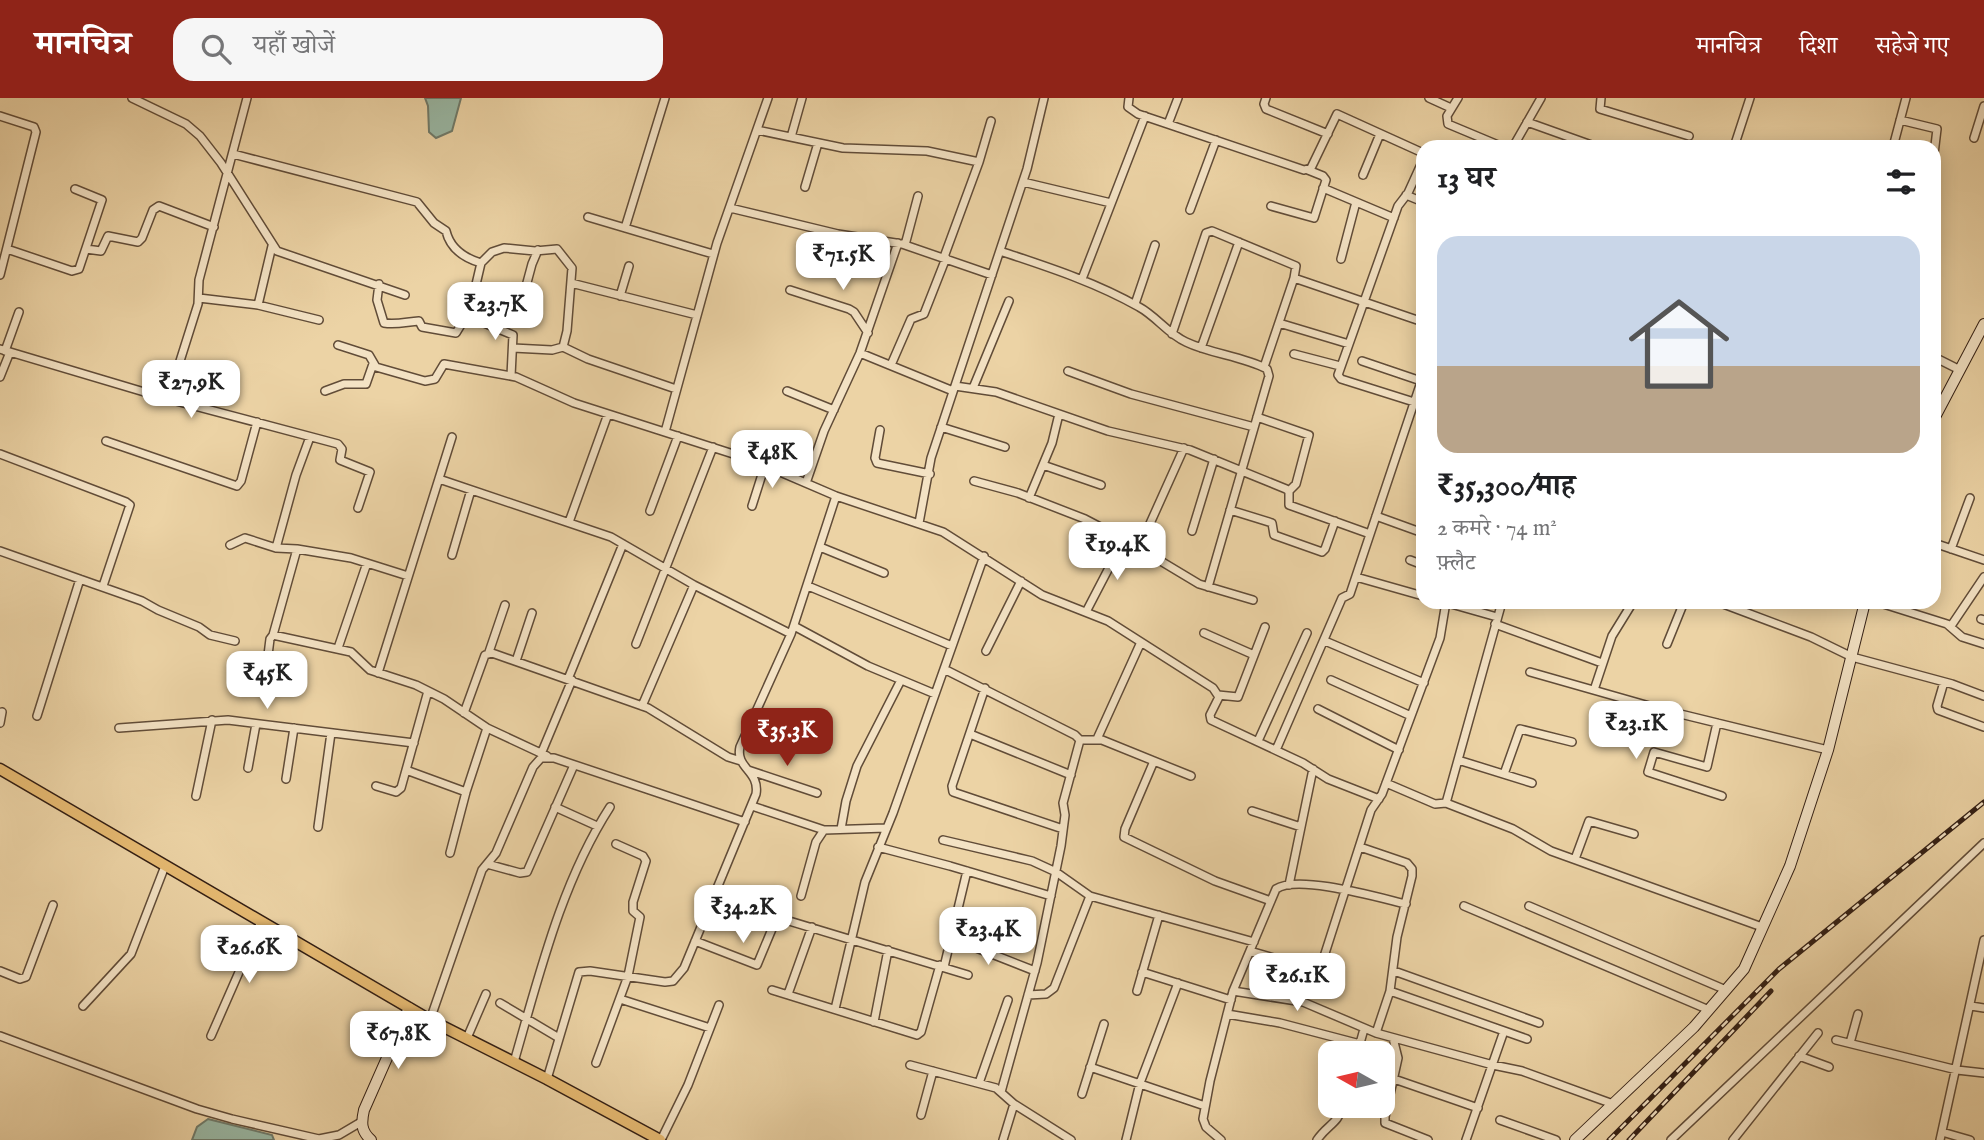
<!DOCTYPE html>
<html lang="hi">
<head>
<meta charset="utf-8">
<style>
  body { margin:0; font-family:"IM FELL English","Noto Serif Devanagari",serif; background:#f6f6f6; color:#202124; height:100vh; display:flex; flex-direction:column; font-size:26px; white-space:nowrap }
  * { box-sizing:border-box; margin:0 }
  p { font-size:23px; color:#757577 }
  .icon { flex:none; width:38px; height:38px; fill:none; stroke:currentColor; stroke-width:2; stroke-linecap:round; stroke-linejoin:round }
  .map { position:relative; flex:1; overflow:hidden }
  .sheet { position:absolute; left:1416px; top:42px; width:525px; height:469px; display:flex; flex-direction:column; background:#fff; border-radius:21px; box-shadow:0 4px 18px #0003 }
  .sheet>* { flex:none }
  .needle { width:46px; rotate:278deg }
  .buttons { position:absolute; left:1318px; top:943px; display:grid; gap:14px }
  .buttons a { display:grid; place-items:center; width:77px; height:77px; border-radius:14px; background:#fff; box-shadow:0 4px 18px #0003; font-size:35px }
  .price { position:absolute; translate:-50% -60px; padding:0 16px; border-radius:14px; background:#fff; color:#222; font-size:23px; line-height:46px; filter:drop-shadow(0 2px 4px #0008) }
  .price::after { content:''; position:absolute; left:50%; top:42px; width:21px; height:16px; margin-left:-10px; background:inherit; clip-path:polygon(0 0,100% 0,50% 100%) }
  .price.on { background:#8f2418; color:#fff }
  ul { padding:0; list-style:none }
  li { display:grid; align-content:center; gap:14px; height:371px; padding:0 21px }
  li+li { border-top:2px solid #e0e0e0 }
  li span { display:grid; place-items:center; height:217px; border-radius:21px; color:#555 }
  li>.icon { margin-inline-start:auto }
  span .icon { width:126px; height:126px; fill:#fffc; stroke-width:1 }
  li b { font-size:30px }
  h2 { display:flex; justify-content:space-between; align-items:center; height:84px; padding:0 21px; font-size:30px }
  header { display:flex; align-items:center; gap:42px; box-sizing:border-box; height:98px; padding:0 35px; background:#8f2418; color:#fff }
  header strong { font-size:33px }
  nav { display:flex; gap:38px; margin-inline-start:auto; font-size:24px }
  .search { width:490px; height:63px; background:#f6f6f6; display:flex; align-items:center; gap:18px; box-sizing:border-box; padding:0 24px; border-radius:21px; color:#757577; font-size:26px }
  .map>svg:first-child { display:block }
  .water { fill:#99b8a5; stroke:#707b6b; stroke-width:2 }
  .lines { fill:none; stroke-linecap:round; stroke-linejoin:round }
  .minor-casing { stroke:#614c38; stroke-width:10 }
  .secondary-casing { stroke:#331f14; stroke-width:12 }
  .primary-casing { stroke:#331f14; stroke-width:13 }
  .minor { stroke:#f3e2c4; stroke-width:7 }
  .secondary { stroke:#f3e2c4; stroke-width:10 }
  .primary { stroke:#e6ba72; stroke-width:10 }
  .rail-casing { stroke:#331f14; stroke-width:5 }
  .rail { stroke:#f3e2c4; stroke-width:2.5; stroke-dasharray:8; stroke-linecap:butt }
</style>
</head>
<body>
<header>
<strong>मानचित्र</strong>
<div class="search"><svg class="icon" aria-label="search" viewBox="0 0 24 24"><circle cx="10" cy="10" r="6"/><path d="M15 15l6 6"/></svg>यहाँ खोजें</div>
<nav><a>मानचित्र</a><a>दिशा</a><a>सहेजे गए</a></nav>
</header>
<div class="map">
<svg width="1984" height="1042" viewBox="0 0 1984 1042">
  <rect width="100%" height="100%" fill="#ecd3a5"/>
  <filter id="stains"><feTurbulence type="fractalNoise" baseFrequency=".00286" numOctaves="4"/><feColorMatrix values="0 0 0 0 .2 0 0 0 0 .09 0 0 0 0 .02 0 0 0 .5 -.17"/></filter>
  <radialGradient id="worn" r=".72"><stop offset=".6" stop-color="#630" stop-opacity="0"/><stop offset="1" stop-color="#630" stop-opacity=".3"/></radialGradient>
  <!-- water -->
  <path class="water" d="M425,0h36l-9,33 -16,7 -7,-6 -1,-26z
    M208,1021l64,16 2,5h-82l5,-13z"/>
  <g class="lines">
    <defs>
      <path id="minor" d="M132,0l54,26 14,12 21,27 56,88 128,44
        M1129,0l-1,9 10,7 166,56 7,-2 26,-54 86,39
        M1266,0l-2,6 2,5 62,25
        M1429,0l22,10
        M1458,0l-11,18 1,8 55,23
        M1601,0l-1,11 89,27
        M0,18l34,11 2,5 -36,143
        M1900,22l37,9 -3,25
        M1527,24l70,25
        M1168,26l10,-26
        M757,32l86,18 84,3 52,11
        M791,39l11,-39
        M1974,40l10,-32
        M1513,49l28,-49
        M1734,49l16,-49
        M1893,49l13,-49
        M233,56l184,48 17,21 12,8c4,17 18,27 35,32
        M1363,77l17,-41
        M1023,84l88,21
        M805,89l13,-44
        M1323,90l71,30
        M1406,97l17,7
        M1271,108l43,12 12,-38 -3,-4 -15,-6
        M730,110l108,26 64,10 90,31
        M1190,112l26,-70
        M588,119l125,37
        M625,130l40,-130
        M905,147l13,-49
        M7,151l65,22 7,-2 23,-69 -27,-11
        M86,151l15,2 7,-15 30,6 4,-4 11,-28 6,-4 55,21
        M1000,153c48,16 95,31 139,56 17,9 29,27 47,35 25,12 56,14 81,27l2,7 -61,211
        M944,159l35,-95 12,-41
        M1341,161l15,-57
        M1294,180l129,44
        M1082,181l63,-163
        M571,185l126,32
        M379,186l-2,16 7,23c12,2 22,-1 35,-2l3,6 34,6 14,-23 11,-47 11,-11 12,-4 31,3 22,-2 15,19 -5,63 -4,16 25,12 88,30
        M525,192l7,-26 6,-14
        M790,192l59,19 5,3 14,21
        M620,198l9,-30
        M199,200l59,7 61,15
        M1135,206l20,-59
        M258,207l14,-59
        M467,218l46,19 -2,41
        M1279,225l70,21
        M1172,236l34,-101 6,-2 84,35 -2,12 -30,89
        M338,247l31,10 7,12 49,14 10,-2 9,-15 72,13 58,26 178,57 84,36 107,36 99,63 66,26 105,67 6,9 -9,18 1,5 92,43 25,16 51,20
        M513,250l39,2 11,-3
        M1201,250l38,-106
        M0,251l161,48 177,47 4,5 -2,11 30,12 -12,36
        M5,253l14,-39
        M860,255l93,38
        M1294,256l46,12
        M1934,259l26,13
        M1362,263l59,20
        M891,267l20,-46 13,-5 22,-56
        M1068,273l63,23 123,33
        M0,279l10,-25
        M955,288l41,6 112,39 82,19 96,39 3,2v14l81,29
        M973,290l36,-87
        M325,293l19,-7h22l7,-20
        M787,293l47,19
        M168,301l30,-95 1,-24 48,-182
        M1414,304l-73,-23 -3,-4 60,-169 10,-13 15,-33
        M1257,319l52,18 -13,49 -7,7
        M941,329l64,20
        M880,332l-5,28 2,5 53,11
        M665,334l52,-189 51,-145
        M106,343l131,45 4,-5 16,-59
        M0,356l126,48 4,3 -27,81
        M1043,367l58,20
        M439,381l172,58 83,48 97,49
        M974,383l44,12 67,26 44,23 70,42 54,16
        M806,385l18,-52 36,-78 38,-110
        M1029,400l23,-55 7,-29
        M752,408l13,-41
        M1230,412l42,13 2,12 48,17 3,-3 10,-28
        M650,413l28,-75
        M1376,418l47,17
        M569,424l39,-108
        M919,425l12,-65 96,-289 17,-71
        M1192,433l22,-72
        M1934,445l50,17
        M230,447l15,-7 31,10 21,1 54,9 57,18
        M820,449l64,26
        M276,450l20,-73 14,-38
        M1139,450l45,-100
        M1951,451l19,-51
        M0,453l142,50 16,9 41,17 11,8 25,6
        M452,457l19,-65
        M1410,462l13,5
        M1356,479l67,19
        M808,488l144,60
        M1444,504l53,15
        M1502,504l-56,201 67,26 38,22 211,76
        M1718,504l93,35 41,20 100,27 32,12
        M1877,504l70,22 15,13 22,7
        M1086,514l38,-73
        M1981,521l3,1
        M1495,526l107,39
        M794,528l74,40 67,28
        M1951,528l33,-49
        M1204,535l50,22
        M273,537l24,-86
        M1325,543l99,42
        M636,546l77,-197
        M1667,546l17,-42
        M338,550l29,-85
        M986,553l35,-70
        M489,554l16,-47
        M516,563l16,-48
        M944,571l131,66 5,5 -17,63 2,12 -4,31 -24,117 -36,129
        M1530,574l130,37 168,41
        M378,575l74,-236
        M265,581l5,-40 3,-4 78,17 19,18 46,15 28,14 43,29 60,28
        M568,581l55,-135
        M1331,582l80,36
        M1944,584l-7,24 1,4 46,17
        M985,590l-33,98 1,6 110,37
        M1594,592l18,-54 21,-34
        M1218,597l20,2 27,-70
        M642,608l52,-121
        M1318,611l81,41
        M756,614l70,34
        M464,615l21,-58 7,-2 156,55 80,49 13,4
        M37,618l43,-137
        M0,625l2,-11
        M1717,625l-10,44 -53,-15 -6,20 74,24
        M119,630l109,-8 186,23
        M970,636l101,41
        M1097,641l44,-97
        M1080,642h22l89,36
        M1258,643l49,-108
        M1276,652l66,-152 8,-4 73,-218
        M541,656l31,-74
        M1458,662l74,23
        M1154,663l-29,68 -1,8 91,44 56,20
        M248,670l8,-44
        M406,672l60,22
        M748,672l69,23
        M1504,676l16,-45 52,13
        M286,681l8,-51
        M1386,685l49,21 11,-1
        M376,688l20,6 5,-4 27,-97
        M196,698l16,-76
        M752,708l72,24
        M555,709l42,19
        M1252,713l49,16
        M318,729l13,-94
        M841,731l5,-28 11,-35 44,-86
        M943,742l89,21 24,11 34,24 164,46
        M878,749l72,19 101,30
        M1360,749l47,16 5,6v7l-15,61 -7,54 -14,42
        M450,755l16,-61 21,-64
        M1575,761l14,-38 45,13
        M487,766l33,9 7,-1 47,-107
        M1289,787l24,-116
        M801,798l15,-54 8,-12 62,-2
        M713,802l30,12 13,-1 212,64
        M1464,808l245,104
        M1529,808l197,84
        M951,840l84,33
        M695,843l62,24 20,-48
        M1250,853l65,19 5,-1 51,-159 11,-16 58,-156 6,-36
        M944,869l23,-96
        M0,873l20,8 6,-2 27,-72
        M1394,873l145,52
        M1142,874l89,28
        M772,892l145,45 4,-3 19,-67
        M1137,893l22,-76
        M1233,893l70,11 73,31 117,32 29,6 91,33
        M1390,893l137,48
        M788,896l24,-67
        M1028,897l18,-1 8,-6 36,-92
        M620,901l90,29
        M500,905l59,35
        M83,908l48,-52 34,-88
        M1971,908l13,2
        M835,911l30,-127 28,-69 91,-257
        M1227,916l53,9 80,21
        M430,922l52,-150 14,-17 37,-86 8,-9h13l191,64
        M874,924l14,-72
        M0,938l197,73 35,10 87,20 20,-4 22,-13
        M211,938l50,-114
        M467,940l19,-44
        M1393,940l5,20 -13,59v6l43,17
        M1836,942l121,30 27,3
        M1850,945l8,-29
        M1357,956l7,-25
        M1799,958l30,11
        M514,964c25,-86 47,-179 96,-255
        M596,965l32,-87 12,-59 -7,-6v-9l13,-41 -3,-5 -27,-12
        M910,967l86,23 18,16 57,36
        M1090,969l115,39
        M547,981l32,-107 11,-1 75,11 8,-1 11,-13 72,-174c4,-23 -21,-26 -16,-47l51,-113 45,-138
        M1394,981l84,29
        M979,985l29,-83
        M1082,996l22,-70
        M921,1017l12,-44
        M1500,1022l56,20
        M1942,1034l28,8
        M661,1042l27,-55 31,-80
        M1003,1042l11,-36
        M1126,1042l14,-57 38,-100
        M1221,1042l-15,-13 -3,-8 7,-38 23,-90 43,-102c22,-15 104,9 130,15
        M1317,1042c10,-15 21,-16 26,-34
        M1466,1042l38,-109
        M1671,1042l313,-297
        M1733,1042l85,-107
        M1940,1042l44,-200"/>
      <path id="secondary" d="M1934,321l50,-95
        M371,1042c-10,-9 -10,-17 -7,-30l45,-102
        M1575,1042l119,-113 50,-58 46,-103 38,-116 37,-148"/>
      <path id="primary" d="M0,671l430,251 117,59 113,61"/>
    </defs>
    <!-- minor casing -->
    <use href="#minor" class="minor-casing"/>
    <!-- secondary casing -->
    <use href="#secondary" class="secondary-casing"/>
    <!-- primary casing -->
    <use href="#primary" class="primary-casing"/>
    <!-- minor -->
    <use href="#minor" class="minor"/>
    <!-- secondary -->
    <use href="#secondary" class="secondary"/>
    <!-- primary -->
    <use href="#primary" class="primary"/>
    <defs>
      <path id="rail" d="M1609,1042l170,-171 205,-167
        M1629,1042l142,-149"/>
    </defs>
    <!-- rail casing -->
    <use href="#rail" class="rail-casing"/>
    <!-- rail -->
    <use href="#rail" class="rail"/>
  </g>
  <rect width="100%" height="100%" filter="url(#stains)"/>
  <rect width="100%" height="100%" fill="url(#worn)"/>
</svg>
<div class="buttons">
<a><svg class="needle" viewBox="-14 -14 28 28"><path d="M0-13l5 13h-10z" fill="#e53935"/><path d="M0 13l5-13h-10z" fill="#757577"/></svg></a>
</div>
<b class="price" style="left:843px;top:194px">₹71.5K</b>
<b class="price" style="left:495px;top:244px">₹23.7K</b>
<b class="price" style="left:191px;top:322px">₹27.9K</b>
<b class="price" style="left:772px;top:392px">₹48K</b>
<b class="price" style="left:1117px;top:484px">₹19.4K</b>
<b class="price" style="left:267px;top:613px">₹45K</b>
<b class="price" style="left:1636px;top:663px">₹23.1K</b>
<b class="price on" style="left:787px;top:670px">₹35.3K</b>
<b class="price" style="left:743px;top:847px">₹34.2K</b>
<b class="price" style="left:988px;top:869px">₹23.4K</b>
<b class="price" style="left:249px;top:887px">₹26.6K</b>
<b class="price" style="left:1297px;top:915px">₹26.1K</b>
<b class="price" style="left:398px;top:973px">₹67.8K</b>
<section class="sheet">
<h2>13 घर<svg class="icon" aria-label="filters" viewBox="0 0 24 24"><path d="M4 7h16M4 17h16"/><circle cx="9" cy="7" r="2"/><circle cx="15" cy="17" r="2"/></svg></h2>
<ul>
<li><span style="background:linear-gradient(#c9d6e8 60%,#b9a48a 0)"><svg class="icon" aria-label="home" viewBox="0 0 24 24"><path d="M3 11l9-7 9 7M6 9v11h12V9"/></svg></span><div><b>₹35,300/माह</b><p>2 कमरे · 74 m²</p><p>फ़्लैट</p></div></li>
</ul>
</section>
</div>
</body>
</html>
